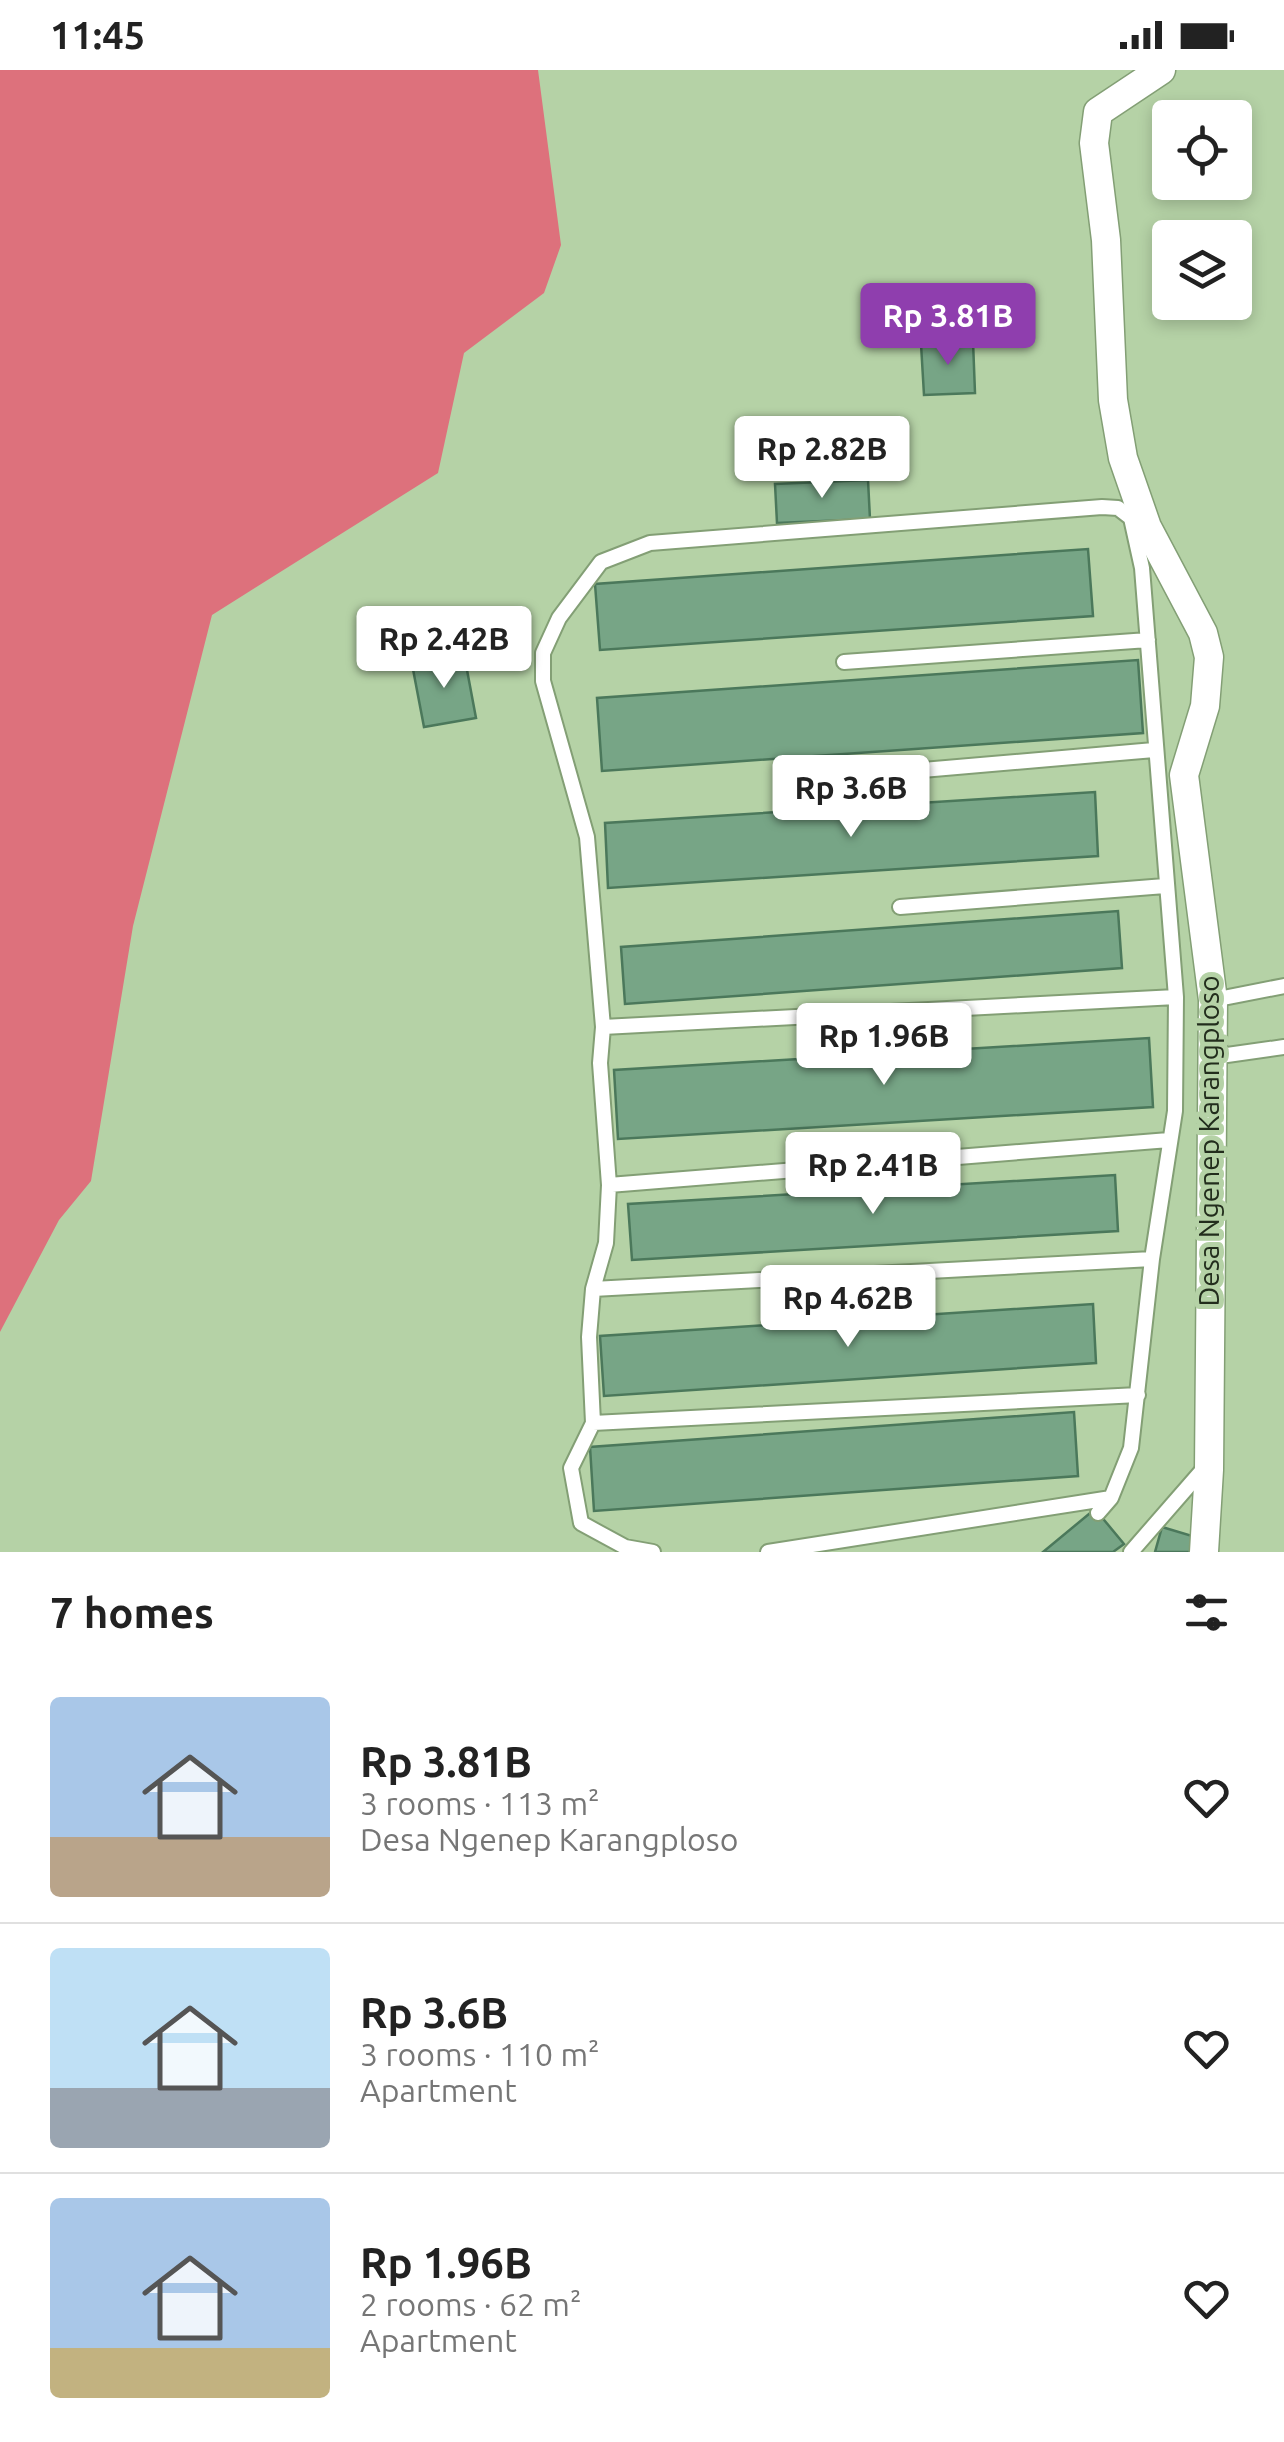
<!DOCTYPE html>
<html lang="en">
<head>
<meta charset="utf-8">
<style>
  body { margin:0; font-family:Ubuntu,sans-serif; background:#f6f6f6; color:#222; height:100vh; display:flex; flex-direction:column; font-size:38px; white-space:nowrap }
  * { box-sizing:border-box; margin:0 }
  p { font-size:32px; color:#767676 }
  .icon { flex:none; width:55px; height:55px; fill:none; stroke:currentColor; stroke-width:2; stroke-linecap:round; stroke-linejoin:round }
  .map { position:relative; height:1482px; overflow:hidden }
  .drawer { display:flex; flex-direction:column; background:#fff; flex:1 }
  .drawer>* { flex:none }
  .tools { position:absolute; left:1152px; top:30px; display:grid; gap:20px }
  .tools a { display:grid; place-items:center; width:100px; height:100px; border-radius:10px; background:#fff; box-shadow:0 5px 15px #0003; font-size:50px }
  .price { position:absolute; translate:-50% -85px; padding:0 22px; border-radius:10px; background:#fff; color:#222; font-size:32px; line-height:65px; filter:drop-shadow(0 2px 5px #0008) }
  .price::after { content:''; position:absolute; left:50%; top:60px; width:30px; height:22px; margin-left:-15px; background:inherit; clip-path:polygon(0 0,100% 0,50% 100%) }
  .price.selected { background:#8f3eae; color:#fff }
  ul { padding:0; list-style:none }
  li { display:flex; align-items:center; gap:30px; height:250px; padding:0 50px }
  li+li { border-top:2px solid #e0e0e0 }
  li span { display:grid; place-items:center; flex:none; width:280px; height:200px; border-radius:10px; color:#555 }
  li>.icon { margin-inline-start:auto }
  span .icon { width:120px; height:120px; fill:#fffc; stroke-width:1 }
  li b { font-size:42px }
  h2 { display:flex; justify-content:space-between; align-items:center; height:120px; padding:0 50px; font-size:42px }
  .status { display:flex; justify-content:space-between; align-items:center; height:70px; padding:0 50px; background:#fff; direction:ltr }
  .status svg { height:28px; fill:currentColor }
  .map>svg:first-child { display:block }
  .forest { fill:#dd717c }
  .building { fill:#77a586; stroke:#4b785b; stroke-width:2.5 }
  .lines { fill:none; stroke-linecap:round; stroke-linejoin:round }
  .lane-casing { stroke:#839f75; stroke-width:18 }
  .street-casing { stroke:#839f75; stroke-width:31 }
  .lane { stroke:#fff; stroke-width:14 }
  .street { stroke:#fff; stroke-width:28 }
  .labels { text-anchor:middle; stroke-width:10; stroke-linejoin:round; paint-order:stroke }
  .street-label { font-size:28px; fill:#222d1c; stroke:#b5d2a6 }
</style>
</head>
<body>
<div class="status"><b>11:45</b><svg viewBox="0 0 49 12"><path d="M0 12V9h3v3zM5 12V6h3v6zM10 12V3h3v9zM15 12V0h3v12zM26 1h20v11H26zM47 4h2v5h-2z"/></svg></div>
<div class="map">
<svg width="1284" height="1482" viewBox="0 0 1284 1482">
  <rect width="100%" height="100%" fill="#b5d2a6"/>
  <!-- forest -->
  <path class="forest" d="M0,0h538l23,175 -17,48 -80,60 -26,120 -226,142 -79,311 -42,255 -32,39 -59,112z"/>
  <!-- building -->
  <path class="building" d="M973,271l2,52 -51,2 -3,-51z
    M868,410l2,39 -93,4 -2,-39z
    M1088,479l5,67 -493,34 -5,-66z
    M464,584l12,64 -52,9 -12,-63z
    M1138,590l5,73 -541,38 -5,-73z
    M1095,722l3,64 -490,32 -3,-65z
    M1118,841l4,57 -497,36 -4,-57z
    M1149,968l4,69 -535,32 -4,-69z
    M1115,1105l3,56 -486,29 -4,-56z
    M1093,1234l3,59 -492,33 -4,-60z
    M1074,1342l4,64 -484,35 -4,-64z
    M1095,1439l29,35 -11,8h-70z
    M1162,1457l37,11 -4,14h-40z"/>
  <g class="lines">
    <defs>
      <path id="lane" d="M844,592l304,-22
        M876,704l278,-24
        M900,837l265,-21
        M1213,930l71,-14
        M603,957l573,-30
        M1213,987l71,-10
        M609,1115l560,-45
        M593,1219l559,-30
        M593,1353l545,-28
        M653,1482l-28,-5 -44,-24 -10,-55 22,-45 -4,-86 4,-48 13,-46 3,-58 -9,-122 3,-36 -16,-190 -44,-156v-28l16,-35 42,-56 49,-19 452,-36 16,1 13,10 11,50 34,429 -1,114 -23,148 -21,189 -20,50 -13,15
        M768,1482l343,-54
        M1131,1482l75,-86"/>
      <path id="street" d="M1161,0l-63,42 -4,31 12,97 7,160 10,58 24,69 56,106 6,24 -4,49 -21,69 29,225 -4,470 -5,82"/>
    </defs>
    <!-- lane casing -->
    <use href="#lane" class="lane-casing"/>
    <!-- street casing -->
    <use href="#street" class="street-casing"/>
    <!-- lane -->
    <use href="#lane" class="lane"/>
    <!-- street -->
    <use href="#street" class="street"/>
  </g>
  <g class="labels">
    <!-- street labels -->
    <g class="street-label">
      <text transform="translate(1209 1071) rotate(-90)" y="10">Desa Ngenep Karangploso</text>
    </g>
  </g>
</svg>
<div class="tools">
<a><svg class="icon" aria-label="locate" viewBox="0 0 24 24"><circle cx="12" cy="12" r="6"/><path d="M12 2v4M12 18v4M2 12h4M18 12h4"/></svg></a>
<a><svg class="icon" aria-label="layers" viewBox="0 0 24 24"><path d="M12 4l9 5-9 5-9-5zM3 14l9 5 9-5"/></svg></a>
</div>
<b class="price selected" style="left:948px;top:298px">Rp 3.81B</b>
<b class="price" style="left:822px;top:431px">Rp 2.82B</b>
<b class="price" style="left:444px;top:621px">Rp 2.42B</b>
<b class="price" style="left:851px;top:770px">Rp 3.6B</b>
<b class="price" style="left:884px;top:1018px">Rp 1.96B</b>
<b class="price" style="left:873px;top:1147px">Rp 2.41B</b>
<b class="price" style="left:848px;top:1280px">Rp 4.62B</b>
</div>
<section class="drawer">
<h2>7 homes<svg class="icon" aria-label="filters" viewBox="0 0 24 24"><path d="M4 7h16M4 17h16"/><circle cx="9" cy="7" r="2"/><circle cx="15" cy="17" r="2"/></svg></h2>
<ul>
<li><span style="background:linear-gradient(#a9c7e8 70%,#b9a48a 0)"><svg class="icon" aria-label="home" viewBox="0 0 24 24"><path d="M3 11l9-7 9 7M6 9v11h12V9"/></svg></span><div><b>Rp 3.81B</b><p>3 rooms · 113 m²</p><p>Desa Ngenep Karangploso</p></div><svg class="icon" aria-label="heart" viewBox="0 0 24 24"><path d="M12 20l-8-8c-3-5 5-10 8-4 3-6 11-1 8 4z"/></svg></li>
<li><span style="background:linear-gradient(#bfe0f5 70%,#9aa5b1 0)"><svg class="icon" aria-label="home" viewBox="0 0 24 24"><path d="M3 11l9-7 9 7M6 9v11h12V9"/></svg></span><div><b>Rp 3.6B</b><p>3 rooms · 110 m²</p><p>Apartment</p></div><svg class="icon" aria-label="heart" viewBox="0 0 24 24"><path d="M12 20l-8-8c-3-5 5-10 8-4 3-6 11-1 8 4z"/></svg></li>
<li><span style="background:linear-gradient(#a9c7e8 75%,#c2b280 0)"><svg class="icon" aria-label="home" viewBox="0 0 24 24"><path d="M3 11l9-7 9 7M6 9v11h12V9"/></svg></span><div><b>Rp 1.96B</b><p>2 rooms · 62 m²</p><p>Apartment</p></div><svg class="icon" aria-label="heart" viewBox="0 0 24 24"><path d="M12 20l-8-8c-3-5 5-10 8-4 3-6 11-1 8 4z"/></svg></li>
</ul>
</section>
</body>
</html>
